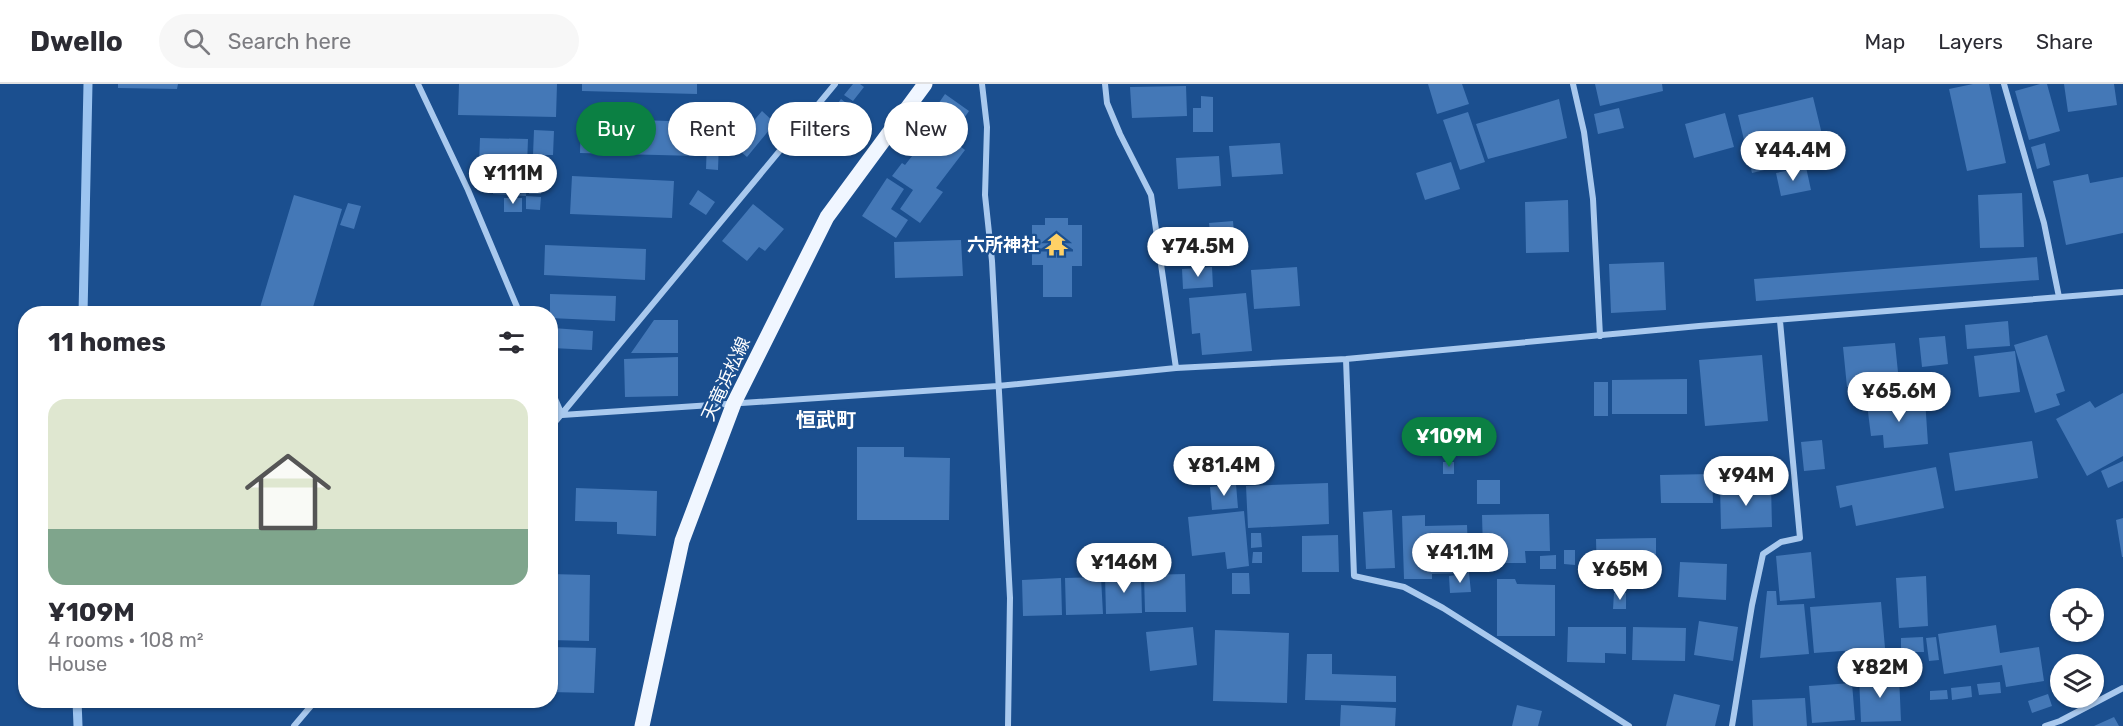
<!DOCTYPE html>
<html lang="en">
<head>
<meta charset="utf-8">
<style>
  body { margin:0; font-family:Rubik,"Noto Sans JP",sans-serif; background:#f7f7f7; color:#2b2b33; height:100vh; display:flex; flex-direction:column; font-size:22px; white-space:nowrap }
  * { box-sizing:border-box; margin:0 }
  p { font-size:20px; color:#7c7c81 }
  .icon { flex:none; width:33px; height:33px; fill:none; stroke:currentColor; stroke-width:2; stroke-linecap:round; stroke-linejoin:round }
  .map { position:relative; flex:1; overflow:hidden }
  .side { position:absolute; left:18px; top:222px; width:540px; height:402px; display:flex; flex-direction:column; background:#fff; border-radius:24px; box-shadow:0 2px 4px #0004 }
  .side>* { flex:none }
  .top-card { position:absolute; left:576px; top:18px; width:570px; height:54px; display:flex; gap:12px }
  .fabs { position:absolute; left:2050px; top:504px; display:grid; gap:12px }
  .fabs a { display:grid; place-items:center; width:54px; height:54px; border-radius:50%; background:#fff; box-shadow:0 2px 4px #0004; font-size:30px }
  .price { position:absolute; translate:-50% -51px; padding:0 14px; border-radius:21px; background:#fff; color:#222; font-size:20px; line-height:39px; filter:drop-shadow(0 2px 3px #0008) }
  .price::after { content:''; position:absolute; left:50%; top:36px; width:18px; height:14px; margin-left:-9px; background:inherit; clip-path:polygon(0 0,100% 0,50% 100%) }
  .price.on { background:#0b8043; color:#fff }
  ul { padding:0; list-style:none }
  li { display:grid; align-content:center; gap:12px; height:318px; padding:0 30px }
  li+li { border-top:2px solid #e1e1e2 }
  li span { display:grid; place-items:center; height:186px; border-radius:18px; color:#555 }
  li>.icon { margin-inline-start:auto }
  span .icon { width:108px; height:108px; fill:#fffc; stroke-width:1 }
  li b { font-size:26px }
  h2 { display:flex; justify-content:space-between; align-items:center; height:72px; padding:0 30px; font-size:26px }
  .tag { padding:0 21px; border-radius:27px; background:#fff; box-shadow:0 2px 4px #0004; font-size:21px; line-height:54px }
  .tag.on { background:#0b8043; color:#fff }
  header { display:flex; align-items:center; gap:36px; box-sizing:border-box; height:84px; padding:0 30px; background:#fff; border-bottom:2px solid #e1e1e2 }
  header strong { font-size:28px }
  nav { display:flex; gap:33px; margin-inline-start:auto; font-size:21px }
  .search { width:420px; height:54px; background:#f7f7f7; display:flex; align-items:center; gap:15px; box-sizing:border-box; padding:0 21px; border-radius:33px; color:#7c7c81; font-size:22px }
  .map>svg:first-child { display:block }
  .lines { fill:none; stroke-linecap:round; stroke-linejoin:round }
  .stream { stroke:#9cc4f0; stroke-width:9 }
  .building { fill:#4478b7 }
  .minor { stroke:#a9c9ee; stroke-width:6 }
  .primary { stroke:#f0f6ff; stroke-width:15 }
  .labels { text-anchor:middle; stroke-width:4.5; stroke-linejoin:round; paint-order:stroke }
  .poi-label { font-size:18px; font-weight:bold; fill:#fff; stroke:#1b4f8f; text-anchor:end }
  .street-label { font-size:18px; fill:#fff; stroke:#1b4f8f }
  .neighbourhood-label { font-size:20px; font-weight:bold; fill:#fff; stroke:#1b4f8f }
</style>
</head>
<body>
<header>
<strong>Dwello</strong>
<div class="search"><svg class="icon" aria-label="search" viewBox="0 0 24 24"><circle cx="10" cy="10" r="6"/><path d="M15 15l6 6"/></svg>Search here</div>
<nav><a>Map</a><a>Layers</a><a>Share</a></nav>
</header>
<div class="map">
<svg width="2123" height="642" viewBox="0 0 2123 642">
  <rect width="100%" height="100%" fill="#1b4f8f"/>
  <g class="lines">
    <!-- stream -->
    <path class="stream" d="M83,230l5,-230
      M77,616l1,26"/>
  </g>
  <!-- building -->
  <path class="building" d="M118,0h60l-1,5 -59,-1z
    M459,0h98l-1,33 -98,-2z
    M582,0h115v10l-115,-3z
    M853,0h7l4,3 -11,14 -9,-6z
    M1428,0h34l7,20 -32,10z
    M1595,0h67l1,7 -63,15z
    M1973,0h16l17,79 -39,8 -18,-82z
    M2040,0h7l13,47 -31,9 -14,-49z
    M2064,0h50l3,21 -49,7z
    M1186,2l1,30 -55,2 -2,-31z
    M945,10l24,17 -11,16 -24,-17z
    M1201,12l12,1v35h-20v-24h8z
    M1813,13l14,58 -75,18 -14,-58z
    M841,15l9,7 -22,29 -9,-7z
    M1559,15l8,39 -79,21 -12,-35z
    M1619,24l5,20 -26,6 -4,-20z
    M762,27l13,12 -28,34 -14,-12z
    M1468,28l17,50 -25,8 -17,-50z
    M708,29h12l-2,57 -12,-1z
    M1725,29l9,34 -40,11 -9,-34z
    M581,34l117,4 -1,34 -117,-3z
    M935,43l30,23 -29,38 7,4 -23,31 -20,-14 13,-19 -21,-14 10,-13 3,2z
    M534,46l20,1 -1,24h-20z
    M480,54l48,1 -1,27 -48,-2z
    M1280,59l3,31 -51,3 -3,-31z
    M2045,59l5,22 -13,4 -6,-22z
    M1219,72l2,30 -43,3 -2,-31z
    M1451,78l9,27 -35,11 -9,-27z
    M1806,83l5,23 -30,6 -5,-23z
    M494,89l33,1 -1,22 15,1 -1,13 -14,-1v-13l-33,-2z
    M2088,90l2,9 33,-6v56l-57,12 -13,-64z
    M530,92h12l-1,18h-12z
    M572,92l102,5 -2,37 -102,-4z
    M887,94l17,11 -13,20 17,11 -12,18 -34,-22z
    M698,106l17,12 -9,13 -17,-11z
    M2022,109l2,54 -44,1 -2,-53z
    M294,111l48,14 -31,105h-53z
    M504,114h18v14h-18z
    M1568,116l1,52 -43,1 -1,-51z
    M348,119l13,3 -7,23 -14,-4z
    M753,120l31,25 -19,22 -6,-4 -12,14 -25,-20z
    M1045,134h23v7h14v41h-10v31h-29v-32h-11v-40h13z
    M1233,137l3,37 -23,3 -4,-38z
    M961,156l2,36 -68,2 -1,-36z
    M545,161l101,4 -1,31 -101,-5z
    M2037,173l2,23 -283,21 -2,-22z
    M1664,178l2,48 -55,3 -2,-49z
    M1212,183l1,20 -30,2 -1,-20z
    M1297,183l3,39 -46,3 -3,-39z
    M1246,209l6,58 -50,4 -2,-22 -8,1 -3,-36z
    M550,210l66,2 -1,25 -65,-3z
    M654,236h24v33h-47z
    M2008,237l2,25 -43,3 -2,-24z
    M553,244l40,3 -1,19 -40,-2z
    M2047,251l18,56 -9,3 4,11 -25,8 -21,-68z
    M1945,252l3,28 -26,3 -3,-29z
    M1895,259l4,39 -52,5 -4,-40z
    M2015,267l5,41 -41,5 -5,-41z
    M1762,271l6,66 -63,5 -6,-66z
    M678,273v39l-53,1 -1,-38z
    M1687,295v35h-75v-34z
    M1594,298h14v34h-14z
    M2123,309v63l-36,20 -31,-57 34,-18 5,7z
    M1925,315l3,45 -44,4 -1,-13 -12,1 -4,-32z
    M1822,356l3,29 -21,2 -3,-29z
    M2032,357l6,37 -83,13 -6,-38z
    M857,363h47v10l46,1 -1,62h-92z
    M2123,377v20l-15,7 -7,-17z
    M1443,378h11v12h-11z
    M1936,383l8,41 -88,18 -4,-21 -12,3 -4,-22z
    M1712,390l1,29h-52l-1,-28z
    M1477,396h23v24h-23z
    M1328,399l1,41 -81,4 -2,-42z
    M1236,400l2,24 -26,2 -2,-23z
    M1720,401h51l1,42 -51,2z
    M576,404l81,3 -1,45 -39,-2v-12l-42,-1z
    M1392,426l3,58 -29,1 -3,-57z
    M1244,427l5,55 -22,3 -2,-17 -33,4 -4,-39z
    M1549,430l1,37h-25l1,12h-24v-12h-19l-1,-36z
    M1425,431v11l42,-1 2,48 -37,1v5h-28l-2,-63z
    M2123,434v39h-1l-6,-37z
    M1251,449h10l1,14 -11,1z
    M1338,451l1,37h-37v-36z
    M1656,454v42l-59,1 -1,-42z
    M1564,466h11v15l-11,-1z
    M1253,468h9v11h-10z
    M1811,468l4,46 -35,3 -4,-45z
    M1556,471v14h-16v-13z
    M1680,478l47,2 -1,36 -48,-3z
    M1232,489h17l1,21h-18z
    M1469,489l2,19 -21,1 -1,-17z
    M550,490l40,1 -1,66 -39,-1z
    M1185,490l1,38h-41l-1,-37z
    M1141,491l1,38 -36,1 -1,-38z
    M1926,492l2,50 -29,2 -3,-50z
    M1101,493l2,37 -37,1 -1,-37z
    M1061,494l1,37 -39,1 -1,-36z
    M1497,495h18l2,5 38,1v51h-58z
    M1767,507h9l1,14 27,-1 5,50 -49,4z
    M1614,509h12v16h-13z
    M1881,518l4,46 -71,5 -4,-46z
    M1699,537l39,6 -5,34 -39,-6z
    M1996,541l4,28 39,-6 5,34 -38,6 -4,-22 -58,9 -6,-40z
    M1193,543l4,38 -47,6 -4,-39z
    M1568,543h58v27l-21,-1v10l-38,-1z
    M1633,543l53,1 -1,33 -53,-1z
    M1215,546l74,3 -2,70 -74,-2z
    M1923,553l1,15h-23v-14z
    M1936,553l3,23 -10,1 -3,-23z
    M550,563l46,1 -2,45 -44,-1z
    M1307,570h25v20l64,2v26l-91,-2z
    M1915,571v14l-12,1 -1,-14z
    M1899,591l2,46 -40,1 -2,-45z
    M2000,598l1,11 -22,2 -2,-11z
    M1852,599l3,37 -43,3 -3,-37z
    M1971,602l1,11 -20,3 -1,-12z
    M1947,606l1,9 -18,1v-9z
    M1674,610l46,11 -5,21h-49z
    M2048,610l4,12 -20,7 -4,-12z
    M1805,614l2,28h-54l-1,-26z
    M1341,621l55,3 -1,18h-55z
    M1517,621l25,6 -4,15h-26z
    M2114,633l5,9h-25z"/>
  <g class="lines">
    <!-- minor -->
    <path class="minor" d="M418,0l50,106 52,124
      M982,0l5,43 -2,68 7,66 18,337 -2,128
      M1105,0l2,19 13,31 31,61 25,173
      M1573,0l11,48 9,67 7,137
      M2004,0l40,139 15,74
      M1346,275l8,217 50,11 39,21 186,118
      M550,303l12,28 436,-29 178,-18 170,-9 353,-33 424,-34
      M550,344l285,-344
      M294,642l22,-26
      M1732,642l20,-121 11,-51 18,-12 19,-4 -20,-217
      M2045,642l15,-5 63,-33"/>
    <!-- primary -->
    <path class="primary" d="M642,642l40,-185 52,-138 93,-186 98,-133"/>
  </g>
  <!-- icons -->
  <defs>
    <symbol id="temple-bare" viewBox="-9 -9 18 18"><path d="M0-6L5-2H3V0L6.5 2.5H4V6H1.5V3h-3V6H-4V2.5H-6.5L-3 0V-2H-5Z" fill="#ffd166" stroke="#1b4f8f" stroke-width="2.5" paint-order="stroke"/></symbol>
  </defs>
  <g fill-rule="evenodd">
    <use href="#temple-bare" x="1040" y="144" width="33" height="33"/>
  </g>
  <g class="labels">
    <!-- poi labels -->
    <g class="poi-label">
      <text x="1039" y="167">六所神社</text>
    </g>
    <!-- street labels -->
    <g class="street-label">
      <text transform="translate(726 295) rotate(-65)" y="6">天竜浜松線</text>
    </g>
    <!-- neighbourhood labels -->
    <g class="neighbourhood-label">
      <text x="826" y="343">恒武町</text>
    </g>
  </g>
</svg>
<div class="fabs">
<a><svg class="icon" aria-label="locate" viewBox="0 0 24 24"><circle cx="12" cy="12" r="6"/><path d="M12 2v4M12 18v4M2 12h4M18 12h4"/></svg></a>
<a><svg class="icon" aria-label="layers" viewBox="0 0 24 24"><path d="M12 4l9 5-9 5-9-5zM3 14l9 5 9-5"/></svg></a>
</div>
<b class="price" style="left:1793px;top:98px">¥44.4M</b>
<b class="price" style="left:513px;top:121px">¥111M</b>
<b class="price" style="left:1198px;top:194px">¥74.5M</b>
<b class="price" style="left:1899px;top:339px">¥65.6M</b>
<b class="price on" style="left:1449px;top:384px">¥109M</b>
<b class="price" style="left:1224px;top:413px">¥81.4M</b>
<b class="price" style="left:1746px;top:423px">¥94M</b>
<b class="price" style="left:1460px;top:500px">¥41.1M</b>
<b class="price" style="left:1124px;top:510px">¥146M</b>
<b class="price" style="left:1620px;top:517px">¥65M</b>
<b class="price" style="left:1880px;top:615px">¥82M</b>
<div class="top-card">
<a class="tag on">Buy</a>
<a class="tag">Rent</a>
<a class="tag">Filters</a>
<a class="tag">New</a>
</div>
<section class="side">
<h2>11 homes<svg class="icon" aria-label="filters" viewBox="0 0 24 24"><path d="M4 7h16M4 17h16"/><circle cx="9" cy="7" r="2"/><circle cx="15" cy="17" r="2"/></svg></h2>
<ul>
<li><span style="background:linear-gradient(#dfe7d0 70%,#7fa58c 0)"><svg class="icon" aria-label="home" viewBox="0 0 24 24"><path d="M3 11l9-7 9 7M6 9v11h12V9"/></svg></span><div><b>¥109M</b><p>4 rooms · 108 m²</p><p>House</p></div></li>
</ul>
</section>
</div>
</body>
</html>
